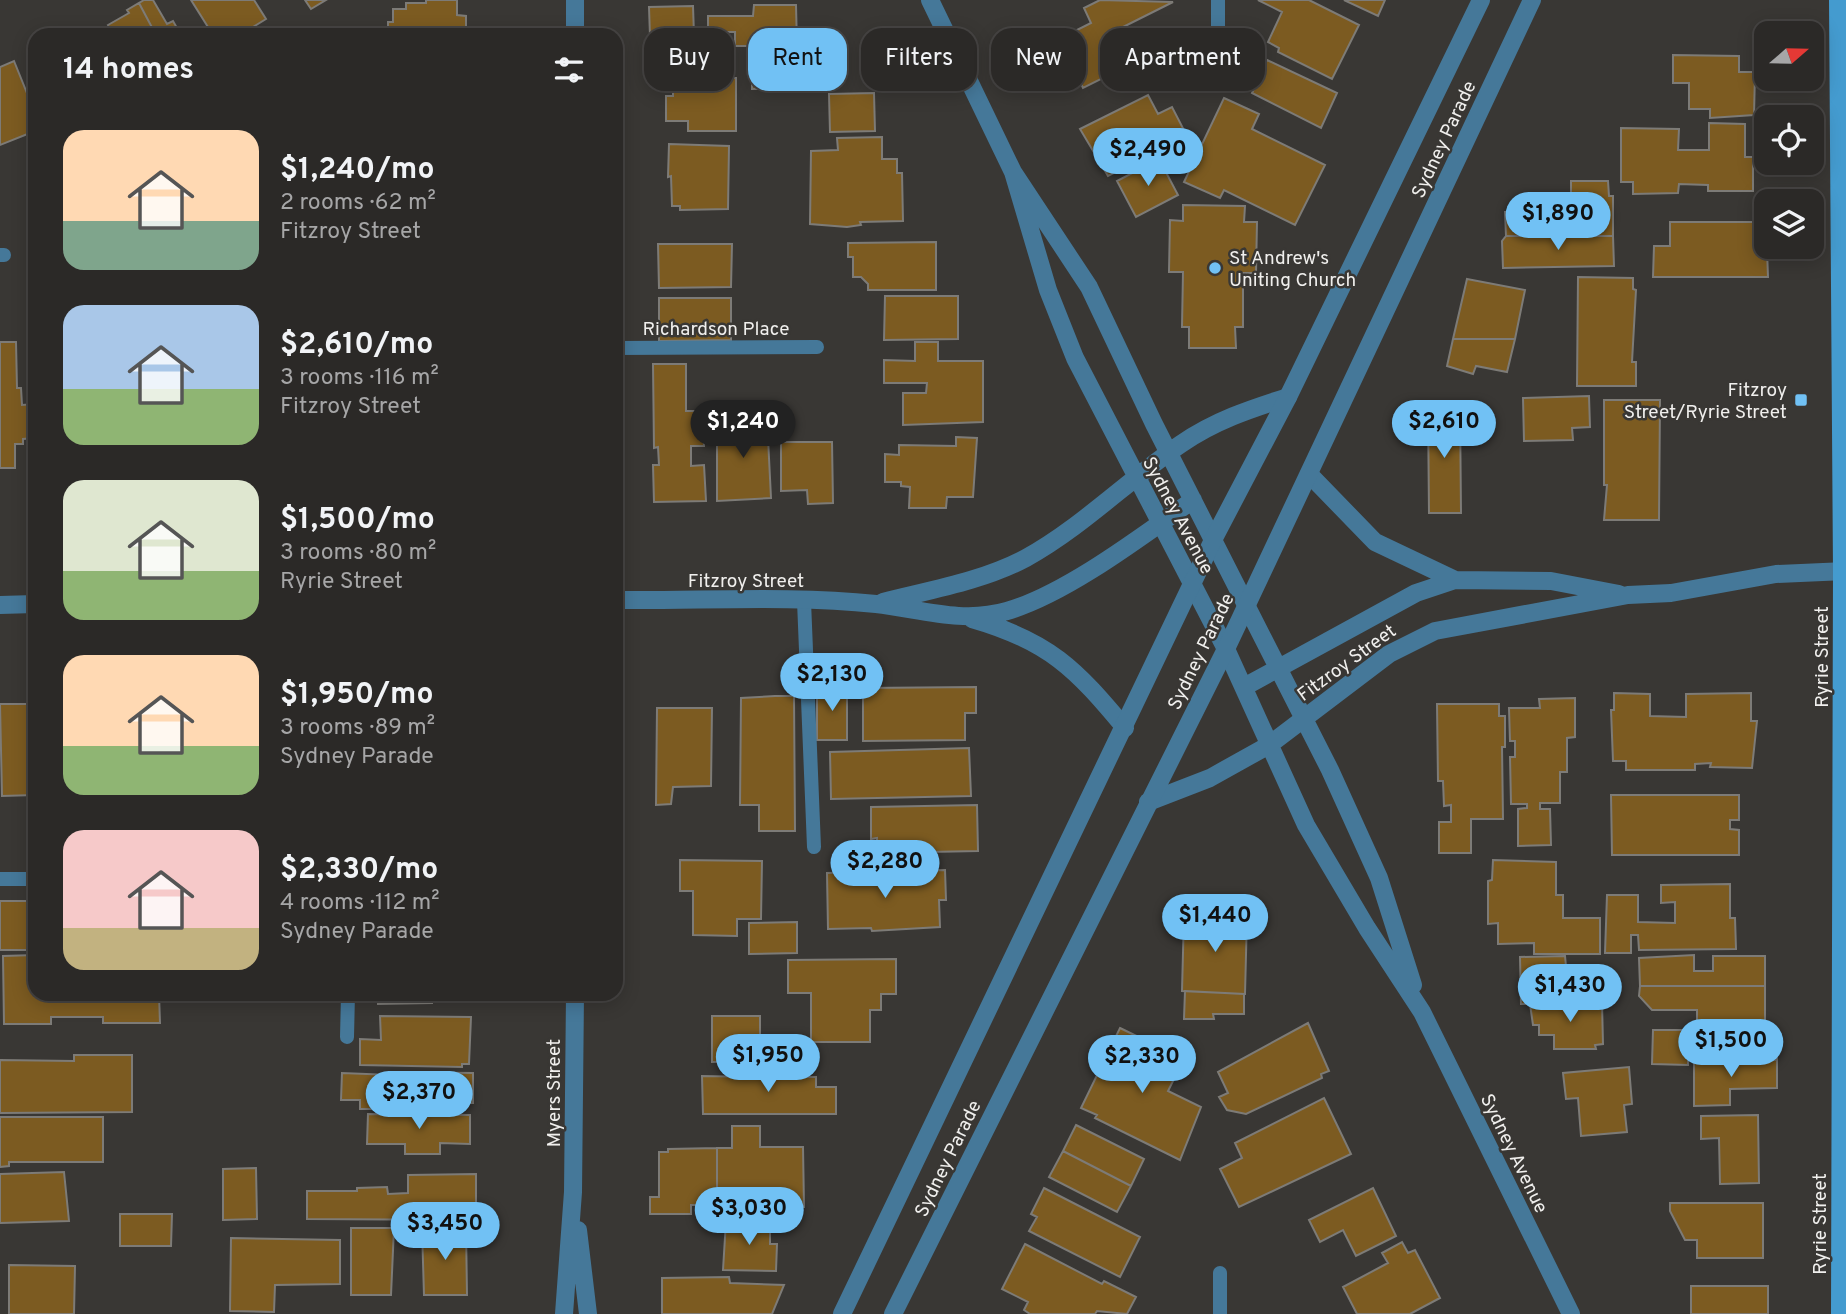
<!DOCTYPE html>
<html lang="en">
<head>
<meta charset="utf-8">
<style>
  body { margin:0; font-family:Overpass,sans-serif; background:#373533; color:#f1f3f6; height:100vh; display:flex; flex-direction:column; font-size:26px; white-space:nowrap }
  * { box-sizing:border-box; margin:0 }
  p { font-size:23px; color:#a6a6a7 }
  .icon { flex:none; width:38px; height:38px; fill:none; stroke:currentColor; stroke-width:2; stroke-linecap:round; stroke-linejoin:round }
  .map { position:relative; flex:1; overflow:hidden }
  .sheet { position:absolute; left:28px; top:28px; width:595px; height:973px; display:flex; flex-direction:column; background:#2b2927; border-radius:21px; box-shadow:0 4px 18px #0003,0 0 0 2px #474544 }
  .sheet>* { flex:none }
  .hud { position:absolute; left:644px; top:28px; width:665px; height:63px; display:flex; gap:14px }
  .needle { width:46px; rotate:70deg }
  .controls { position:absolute; left:1754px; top:21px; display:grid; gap:14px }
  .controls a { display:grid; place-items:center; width:70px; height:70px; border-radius:14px; background:#2b2927; box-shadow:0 4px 18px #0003,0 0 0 2px #474544; font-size:35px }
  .price { position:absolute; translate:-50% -60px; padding:0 16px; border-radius:24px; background:#71c1f4; color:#111; font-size:23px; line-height:46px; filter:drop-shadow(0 2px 4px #0008) }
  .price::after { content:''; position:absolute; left:50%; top:42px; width:21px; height:16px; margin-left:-10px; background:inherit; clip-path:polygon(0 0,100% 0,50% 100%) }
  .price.on { background:#222; color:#fff }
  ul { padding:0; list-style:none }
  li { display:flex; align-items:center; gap:21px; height:175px; padding:0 35px }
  li span { display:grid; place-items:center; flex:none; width:196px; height:140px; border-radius:21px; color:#555 }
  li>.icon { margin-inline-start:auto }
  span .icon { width:84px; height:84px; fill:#fffc; stroke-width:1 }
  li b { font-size:30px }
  h2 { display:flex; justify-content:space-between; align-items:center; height:84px; padding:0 35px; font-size:30px }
  .tag { padding:0 24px; border-radius:21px; background:#2b2927; box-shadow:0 4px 18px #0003,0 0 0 2px #474544; font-size:24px; line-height:63px }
  .tag.on { background:#71c1f4; color:#111 }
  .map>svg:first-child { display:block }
  .building { fill:#7c5b21; stroke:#7d7b77; stroke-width:2 }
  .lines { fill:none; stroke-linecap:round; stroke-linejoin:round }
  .service { stroke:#457899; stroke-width:14 }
  .minor { stroke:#457899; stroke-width:18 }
  .tertiary { stroke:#457899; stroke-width:18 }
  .secondary { stroke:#449bcf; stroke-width:18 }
  .poi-dot { fill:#71c1f4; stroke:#393734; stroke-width:2.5 }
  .labels { text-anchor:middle; stroke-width:5; stroke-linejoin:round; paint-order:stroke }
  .street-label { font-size:19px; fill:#f0efed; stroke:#393734 }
  .poi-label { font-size:19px; fill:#f0efed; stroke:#393734; text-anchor:start }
</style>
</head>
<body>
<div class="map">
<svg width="1846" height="1314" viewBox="0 0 1846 1314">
  <rect width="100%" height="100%" fill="#393734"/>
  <!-- building -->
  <path class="building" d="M144,0h9l14,24 6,-3 8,14h-25l-17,-32z
    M191,0h63l12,19 -26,16h-27z
    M305,0h21l-15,9z
    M426,0h31v15l9,1v19h-78v-13h5v-13h13v-6h20z
    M1100,0l73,2 -50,25 16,33 -56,28 -13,-28 -8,4 -11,-21 40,-20 -7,-15z
    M1258,0h51l50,25 -27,54 -54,-27 1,-4 -11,-6 14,-30z
    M1344,0h41l-7,16z
    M139,3l17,32h-42l-6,-10 21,-12 -2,-3z
    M754,5h42l1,41h-62v-14h-27v-16h45z
    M693,6l1,29 -44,1 -1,-29z
    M672,35l43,3 1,28h-44z
    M828,45l1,43 -77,1v-24h33v-19z
    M1673,55l66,1v16h16l-1,43 -44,3v-9h-21v-26h-16z
    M1267,60l70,33 -16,35 -69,-35z
    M14,61l21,52v18l-35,14v-78z
    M673,78h63v53h-48v-10h-22v-25h7z
    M874,93l1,38 -45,1 -1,-38z
    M1148,95l10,19 14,-7 15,29 -79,40 -28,-47z
    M1224,98l35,16 -7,15 73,36 -30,60 -71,-35 -4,8 -36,-16z
    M1709,123l36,1v33h8v34h-45v-6l-29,-1 -1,9 -45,1v-12h-12v-54l58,1 -1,21h31z
    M882,137v22h15v14h5l1,48 -43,1 1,3 -14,2 -37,-3 1,-73 27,-1 -1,-12z
    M669,144l60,2 -1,63 -48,1v-4h-8l-1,-30 -3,1z
    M1159,159l19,36 -42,22 -19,-36z
    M1571,181h37l1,15h4v40h-107l-1,-24h66z
    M1183,205l62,1 -1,16h13l-1,51h-13v54h-8l1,21h-47v-21h-7l1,-55h-14l1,-52 13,1z
    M1670,222h96l2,55h-115l1,-31h16z
    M1506,236h107l1,30 -111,2 -1,-27z
    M936,242v48h-68v-6l-7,-7h-8v-20h-5v-14z
    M658,244h74l-1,43 -72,1z
    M1578,277l55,1v11l3,1 -4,72h4v24h-59z
    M1467,279l58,11 -10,49h-62z
    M885,296h73v43l-74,1z
    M659,298h72v42l-72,1z
    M1453,339h62l-8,33 -31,-6 -3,8 -26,-8z
    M0,342h16l1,46h4l1,17 13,-1v34l-12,1v5h-8v24h-15z
    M915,342h23v19h45v61l-80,3v-32h23l1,-10h-43v-23l31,1z
    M653,364h33v47h17l1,35h-13v20l13,-1 2,36 -52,1 -1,-37h6l-1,-18 -4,1z
    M1589,396l1,31 -18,1 1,12 -49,1 -1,-43z
    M1604,400h56l-1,120h-55l3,-35h-3z
    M1428,407h32l1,106h-32z
    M720,418h47l4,80 -54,3v-61h3z
    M956,437l21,1 -4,59h-26l-1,11h-37l1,-21 -9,-1v-4h-16v-28l14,1v-10l57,1z
    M781,442h51l1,61 -25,1 -1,-14 -26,1z
    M817,685l30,1v54h-30z
    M976,687v26h-11v27l-102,1v-53z
    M1614,693l36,1v22l36,1v-23l65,-1v28h6l-5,47 -42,-1 1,-4 -16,1v6h-69v-9h-13l-2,-51h3z
    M775,696h19l1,135h-36v-26h-19l1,-107z
    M1575,698v39l-8,1v34h-7v31h-20v6h10l1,36 -33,1v-37l9,-1v-4h-16l-1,-47h5v-16h-5l-1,-33h31l-1,-9z
    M0,704h35v91l-33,1z
    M1437,704h62v12h6v31h-3l1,72h-32v34h-32v-31h12v-17l-7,1 -1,-25h-5z
    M657,708h55l-1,78 -38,1 -2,17 -15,1z
    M969,748l2,48 -140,3 -1,-47z
    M1611,795h128v25h-9v9l9,1v25h-127z
    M977,805l1,46 -101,2v-15l-6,1v-32z
    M680,860l82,1 -1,58h-24v17l-44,-1v-44h-13z
    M1493,860l63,2v33h7v23h37v36h-66v-11l-36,1v-21l-10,1v-43l4,-1z
    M945,870l1,30h-7l1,27 -68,4 -1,-3 -43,1 -1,-56z
    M1730,884v34h5l1,31 -97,1 -1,-15h-7v18h-26l2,-58h31v27l37,1v-21l-14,1v-18z
    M0,901h30l1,3h4v46h-35z
    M1184,915l63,1 -2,78 -63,-3z
    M797,922v31l-48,1v-31z
    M35,955v39h124l1,29h-57v-6h-52v7h-47l-1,-68z
    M1694,955v16h19v-15h52v30h-125l-1,-28z
    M1565,956l1,10h26v37l-71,1 -1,-47z
    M896,959v35h-15v16h-11v32h-59v-49h-23v-33z
    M1640,986h125v37l-68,1v-14h-45l-13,-14z
    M1185,991l59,3v20h-31l1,5h-30z
    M378,994h82v3h-28v6l-54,1z
    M1592,1003h10l1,41 -8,1 1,4h-42v-14h-15v-10h-6l-3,-21z
    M380,1016l91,1 -2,47h-7v3l-102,-2v-26l21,1z
    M712,1016h48v45l-48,1z
    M1308,1023l21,48 -8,3 1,4 -76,36 -19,-4 -8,-13 9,-4 -10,-21z
    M1120,1028l64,31 -16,32 33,16 -21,53 -85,-42 2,-3 -16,-7z
    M1710,1028h66l1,32h-83v-8h17z
    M1653,1030h35v35l-36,-1z
    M74,1055h58v57l-132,1v-53l74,1z
    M1694,1060h83v28l-47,1v16l-36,1z
    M1629,1067l3,37 -8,1 3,27 -46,4 -3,-38 -12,1 -3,-26z
    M802,1068v9h14v10h20v27h-133l-1,-38 55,1 -1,-8z
    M392,1072l81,1v30l-61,1v5h-52v-9h-19l1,-27 50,2z
    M1324,1098l27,56 -112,53 -19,-38 22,-11 -7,-15z
    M368,1114l102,1v29l-30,-1v11h-35v-10h-38z
    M1758,1115l1,68 -39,1 -1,-46 -18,1v-23z
    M0,1117h103v45h-94v4l-9,1z
    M1076,1125l68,34 -13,27 -68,-35z
    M732,1126h28v21h43l1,60 -87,-2v-57h15z
    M717,1148v57h-26v9h-41v-17h9v-45h9v-3z
    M1063,1151l68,35 -14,26 -68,-35z
    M256,1168l1,51 -34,1v-51z
    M64,1172l5,49 -69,2v-49z
    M476,1174v46l-169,-1v-28h50v-3l30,-1 1,7 20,-1v-18z
    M1044,1188l96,49 -20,40 -91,-46 8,-14 -6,-3z
    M1373,1188l23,48 -40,20 -13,-26 -23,12 -11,-22z
    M1670,1203h93v55h-66v-18h-12l-15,-29z
    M120,1214h52l-1,32h-51z
    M726,1221l44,2v21h7l-1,27 -53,-1z
    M351,1228h43l-3,67h-40z
    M466,1228l1,67h-43l-2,-66z
    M231,1238l109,2v44l-65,1 -1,27 -44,-1z
    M1402,1242l6,11 7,-3 25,48 -30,16h-53l-14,-27 45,-24 -6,-10z
    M1025,1244l77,40 2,-3 32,16 -9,17 -30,-3 -2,3h-65l-6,-4 4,-8 -26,-13z
    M9,1265l66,1 -1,48h-65z
    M729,1277l1,6 54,2 -12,29h-110v-36z
    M1691,1286h77v28h-77z"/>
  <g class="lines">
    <!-- service -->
    <path class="service" d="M1218,0v65
      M0,255h4
      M616,348l201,-1
      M804,601l10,246
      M0,879h35
      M347,1037l1,-43
      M1220,1273v41"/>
    <!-- minor -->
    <path class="minor" d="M930,0l83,172 76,115 65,137 176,346 49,108 34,107
      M575,35v-35
      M1013,172l35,118 27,68 151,291 80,176 61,103 55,84 149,302
      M1309,474l66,68 80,38
      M616,600c86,1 174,-5 260,4 44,5 86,20 131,7 59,-17 135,-75 186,-111
      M883,602c47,-12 100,-21 143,-44 56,-31 102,-78 155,-114 33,-23 69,-35 107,-47
      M0,605l35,-1
      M972,619c77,22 104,50 153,109
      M1244,687l172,-94 39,-13 96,1 68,13
      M1148,802l62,-24 59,-33 120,-91 46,-23 193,-36 43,-2 105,-19 70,-3
      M578,1230l10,84
      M564,1314l9,-122 2,-198"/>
    <!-- tertiary -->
    <path class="tertiary" d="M842,1314l372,-776 74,-141 193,-397
      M893,1314l333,-665 306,-649"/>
    <!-- secondary -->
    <path class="secondary" d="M1838,0l4,571 -2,743"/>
  </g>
  <!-- markers -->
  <g class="poi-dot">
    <circle cx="1215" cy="268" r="7"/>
    <rect x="1794" y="393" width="14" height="14" rx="3.5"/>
  </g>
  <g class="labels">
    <!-- street labels -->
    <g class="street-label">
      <text transform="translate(1443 139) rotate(-65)" y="7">Sydney Parade</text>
      <text x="716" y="335">Richardson Place</text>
      <text transform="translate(1179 515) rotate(62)" y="7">Sydney Avenue</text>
      <text x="746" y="587">Fitzroy Street</text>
      <text transform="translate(1200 651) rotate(-64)" y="7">Sydney Parade</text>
      <text transform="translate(1821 657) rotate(-90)" y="7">Ryrie Street</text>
      <text transform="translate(1346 662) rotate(-36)" y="7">Fitzroy Street</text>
      <text transform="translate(553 1093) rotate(-90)" y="7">Myers Street</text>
      <text transform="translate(1515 1153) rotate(64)" y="7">Sydney Avenue</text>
      <text transform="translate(947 1158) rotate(-64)" y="7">Sydney Parade</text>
      <text transform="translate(1819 1224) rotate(-90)" y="7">Ryrie Street</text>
    </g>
    <!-- poi labels -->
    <g class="poi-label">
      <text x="1229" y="264">St Andrew's<tspan x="1229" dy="22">Uniting Church</tspan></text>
      <text x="1787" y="396" text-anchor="end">Fitzroy<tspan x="1787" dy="22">Street/Ryrie Street</tspan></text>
    </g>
  </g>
</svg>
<div class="controls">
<a><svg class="needle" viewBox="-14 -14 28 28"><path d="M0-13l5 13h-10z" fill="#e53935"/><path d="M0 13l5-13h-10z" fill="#a6a6a7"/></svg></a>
<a><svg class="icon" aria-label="locate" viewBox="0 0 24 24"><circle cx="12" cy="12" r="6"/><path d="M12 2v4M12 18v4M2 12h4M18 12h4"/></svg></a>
<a><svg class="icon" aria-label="layers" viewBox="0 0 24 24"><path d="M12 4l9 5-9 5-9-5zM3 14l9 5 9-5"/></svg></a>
</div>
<b class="price" style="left:1148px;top:188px">$2,490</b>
<b class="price" style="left:1558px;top:252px">$1,890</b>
<b class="price on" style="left:743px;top:460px">$1,240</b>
<b class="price" style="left:1444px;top:460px">$2,610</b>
<b class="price" style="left:832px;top:713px">$2,130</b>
<b class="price" style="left:885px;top:900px">$2,280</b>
<b class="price" style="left:1215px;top:954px">$1,440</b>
<b class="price" style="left:1570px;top:1024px">$1,430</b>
<b class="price" style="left:1731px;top:1079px">$1,500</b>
<b class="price" style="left:768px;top:1094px">$1,950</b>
<b class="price" style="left:1142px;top:1095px">$2,330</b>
<b class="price" style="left:419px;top:1131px">$2,370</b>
<b class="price" style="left:749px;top:1247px">$3,030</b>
<b class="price" style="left:445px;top:1262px">$3,450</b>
<div class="hud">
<a class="tag">Buy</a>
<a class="tag on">Rent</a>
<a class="tag">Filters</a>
<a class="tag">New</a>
<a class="tag">Apartment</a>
</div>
<section class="sheet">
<h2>14 homes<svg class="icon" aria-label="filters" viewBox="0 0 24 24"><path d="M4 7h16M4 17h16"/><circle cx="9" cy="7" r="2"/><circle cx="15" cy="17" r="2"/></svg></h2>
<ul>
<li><span style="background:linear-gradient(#ffd9b3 65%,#7fa58c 0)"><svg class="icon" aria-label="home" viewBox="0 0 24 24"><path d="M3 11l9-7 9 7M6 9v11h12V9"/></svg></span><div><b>$1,240/mo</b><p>2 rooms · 62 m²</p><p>Fitzroy Street</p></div></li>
<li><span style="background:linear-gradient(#a9c7e8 60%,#8fb573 0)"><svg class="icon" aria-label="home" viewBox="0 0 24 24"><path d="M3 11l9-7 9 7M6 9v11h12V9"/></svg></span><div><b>$2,610/mo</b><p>3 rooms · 116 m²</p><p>Fitzroy Street</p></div></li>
<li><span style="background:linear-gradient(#dfe7d0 65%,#8fb573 0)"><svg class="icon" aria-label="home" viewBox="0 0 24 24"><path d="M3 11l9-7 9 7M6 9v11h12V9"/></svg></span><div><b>$1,500/mo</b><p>3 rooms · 80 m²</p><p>Ryrie Street</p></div></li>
<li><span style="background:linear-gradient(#ffd9b3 65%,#8fb573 0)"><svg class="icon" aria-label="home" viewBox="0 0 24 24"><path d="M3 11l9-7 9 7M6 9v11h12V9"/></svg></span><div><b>$1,950/mo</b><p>3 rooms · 89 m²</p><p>Sydney Parade</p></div></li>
<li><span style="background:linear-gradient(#f6c9c9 70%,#c2b280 0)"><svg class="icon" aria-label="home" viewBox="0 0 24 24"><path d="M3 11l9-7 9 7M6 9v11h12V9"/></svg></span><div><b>$2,330/mo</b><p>4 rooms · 112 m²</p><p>Sydney Parade</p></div></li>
</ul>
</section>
</div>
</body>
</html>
